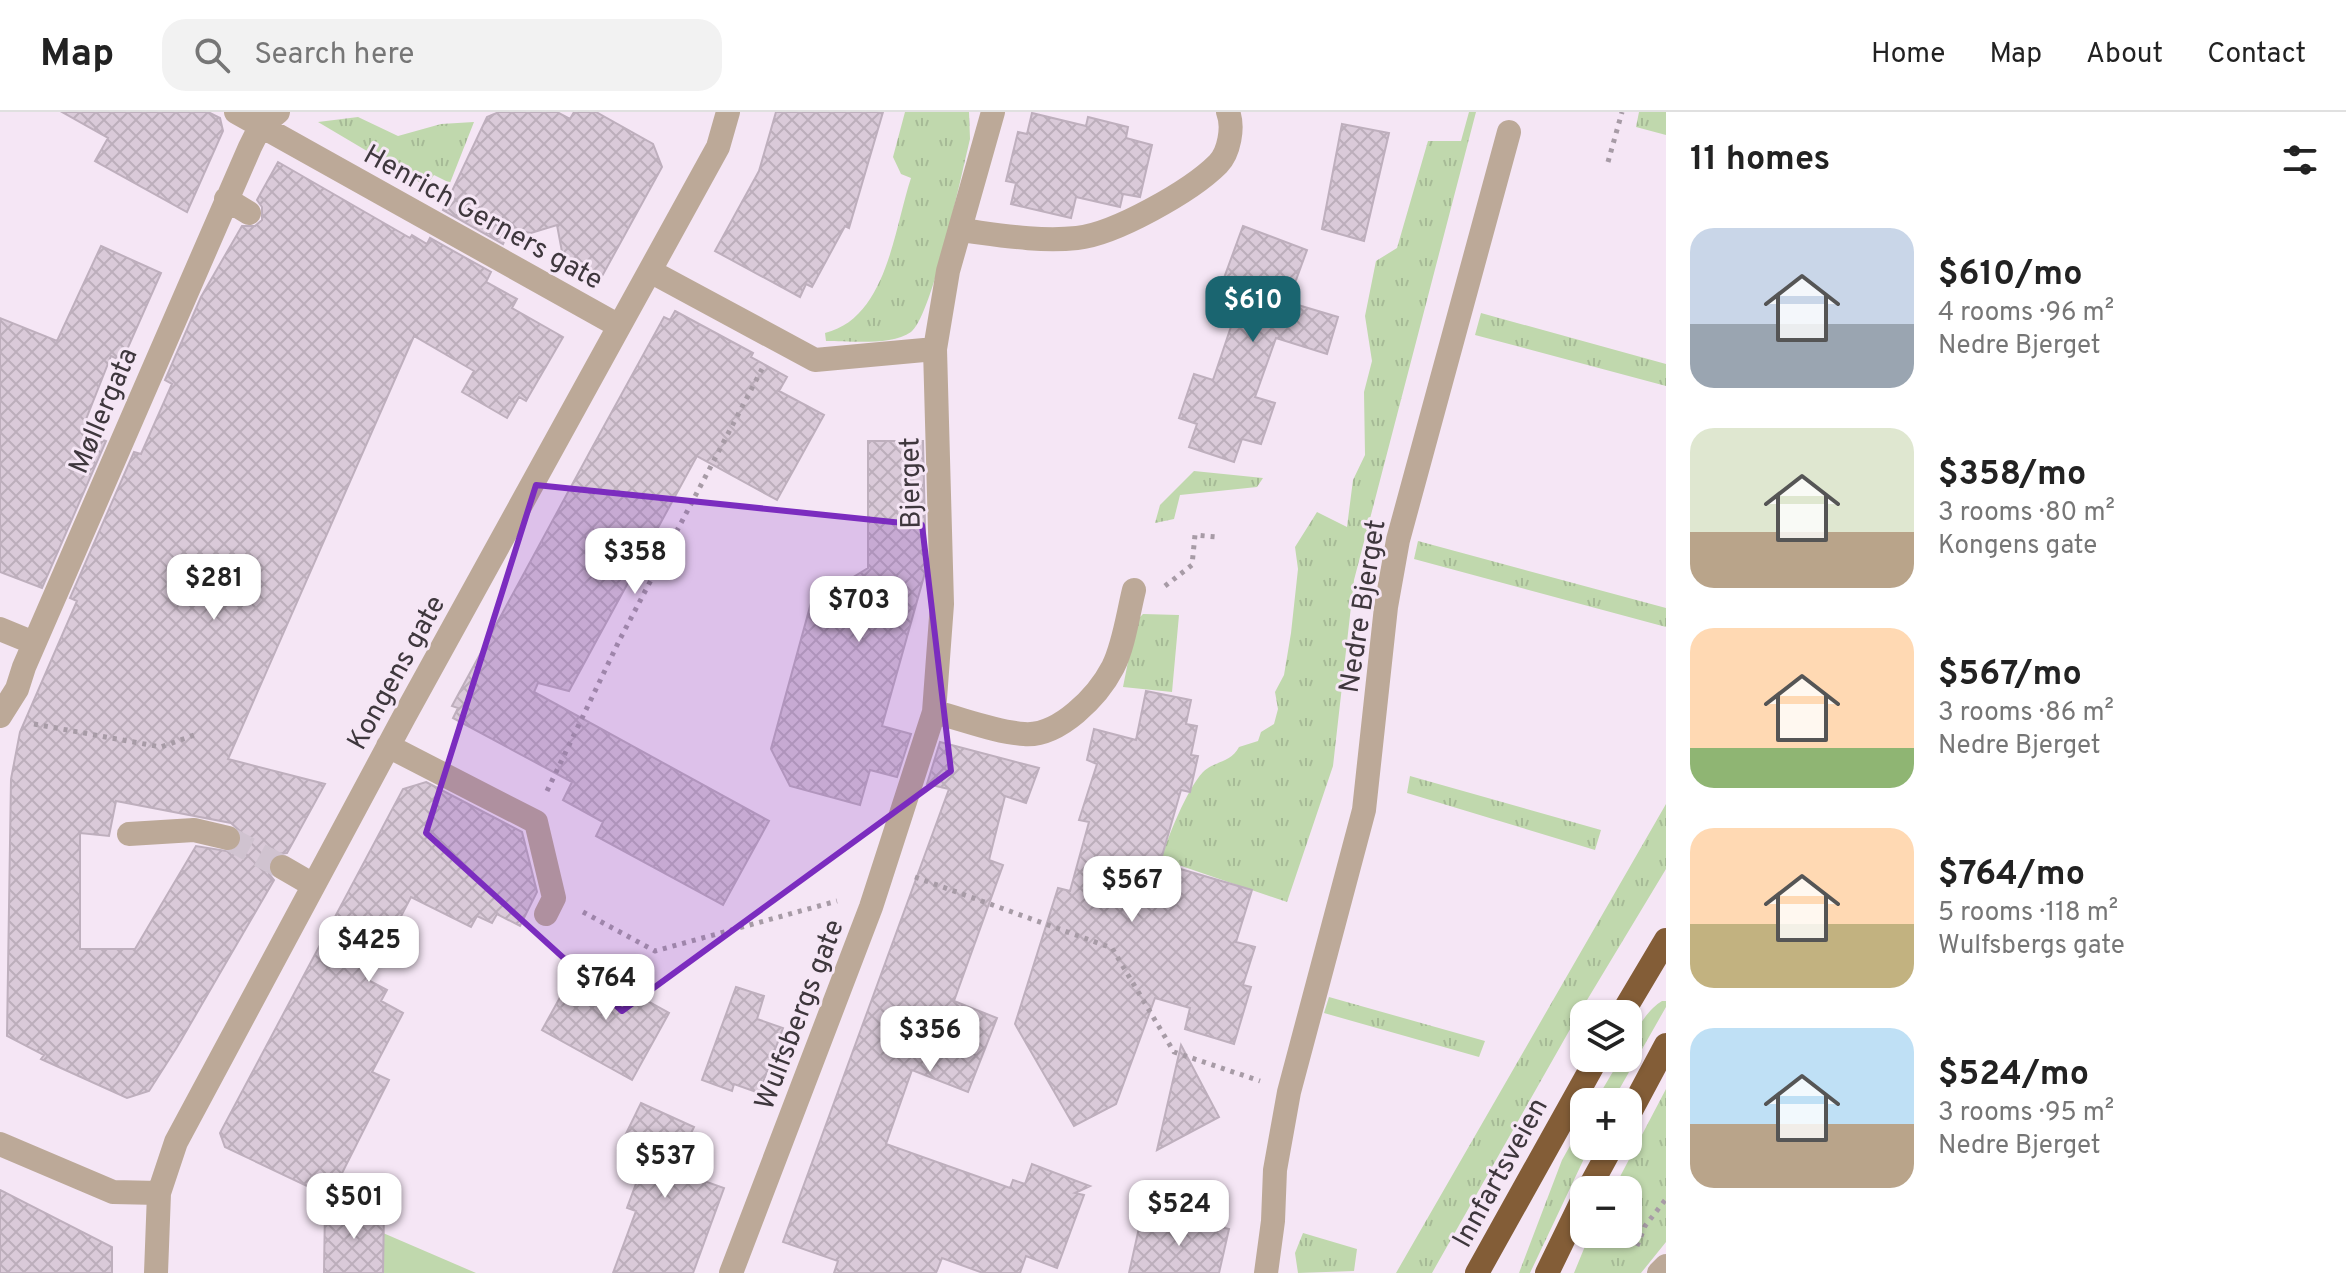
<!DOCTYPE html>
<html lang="en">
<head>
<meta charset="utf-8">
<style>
  body { margin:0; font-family:Overpass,sans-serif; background:#f2f2f2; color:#222; height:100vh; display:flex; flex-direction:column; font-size:30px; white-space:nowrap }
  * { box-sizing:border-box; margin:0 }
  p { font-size:26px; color:#767676 }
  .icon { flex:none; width:44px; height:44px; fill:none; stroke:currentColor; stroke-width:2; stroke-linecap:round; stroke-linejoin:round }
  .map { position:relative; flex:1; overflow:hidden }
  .details { display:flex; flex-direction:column; background:#fff; width:680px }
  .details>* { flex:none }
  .fabs { position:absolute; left:1570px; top:888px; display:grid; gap:16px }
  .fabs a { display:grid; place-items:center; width:72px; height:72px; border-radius:16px; background:#fff; box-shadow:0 2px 6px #0004; font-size:40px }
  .price { position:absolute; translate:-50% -68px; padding:0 18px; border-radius:16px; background:#fff; color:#222; font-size:26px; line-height:52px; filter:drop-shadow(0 2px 4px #0008) }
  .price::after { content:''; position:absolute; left:50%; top:48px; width:24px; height:18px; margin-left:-12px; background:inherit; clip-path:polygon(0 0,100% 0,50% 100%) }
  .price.selected { background:#1a6570; color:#fff }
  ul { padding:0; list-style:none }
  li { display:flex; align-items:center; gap:24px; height:200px; padding:0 24px }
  li span { display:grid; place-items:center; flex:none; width:224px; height:160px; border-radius:24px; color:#555 }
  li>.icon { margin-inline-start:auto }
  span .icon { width:96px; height:96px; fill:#fffc; stroke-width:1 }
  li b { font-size:34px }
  h2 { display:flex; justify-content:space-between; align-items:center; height:96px; padding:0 24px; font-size:34px }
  header { display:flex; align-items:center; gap:48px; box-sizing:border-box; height:112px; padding:0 40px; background:#fff; border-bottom:2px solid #e0e0e0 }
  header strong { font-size:38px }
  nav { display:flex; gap:44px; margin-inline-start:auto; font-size:28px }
  .search { width:560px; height:72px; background:#f2f2f2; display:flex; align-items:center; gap:20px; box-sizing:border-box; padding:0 28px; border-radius:24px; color:#767676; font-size:30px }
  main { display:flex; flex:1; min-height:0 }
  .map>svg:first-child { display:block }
  .grass { fill:url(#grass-tufts) }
  .park { fill:#c0d8ad }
  .building { fill:url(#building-cross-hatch); stroke:#beafbd; stroke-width:2; fill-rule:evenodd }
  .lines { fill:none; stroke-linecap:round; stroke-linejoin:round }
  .minor-tunnel { stroke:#d0c3d0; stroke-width:24; stroke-dasharray:24 12; stroke-linecap:butt }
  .path { stroke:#a79ba6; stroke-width:5; stroke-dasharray:4 6; stroke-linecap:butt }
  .minor { stroke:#bca998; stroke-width:24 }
  .highway { stroke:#835d37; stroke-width:24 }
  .marked { fill:#7b2cbf; fill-opacity:0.2; stroke:#7b2cbf; stroke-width:6; stroke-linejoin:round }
  .labels { text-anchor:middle; stroke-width:6; stroke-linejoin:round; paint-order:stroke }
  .street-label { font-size:28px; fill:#3e373d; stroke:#f5e6f5 }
</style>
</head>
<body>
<header>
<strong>Map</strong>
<div class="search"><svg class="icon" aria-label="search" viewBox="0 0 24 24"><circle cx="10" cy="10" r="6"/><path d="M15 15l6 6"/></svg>Search here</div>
<nav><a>Home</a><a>Map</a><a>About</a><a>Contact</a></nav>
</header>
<main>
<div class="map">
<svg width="1666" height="1161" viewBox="0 0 1666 1161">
  <defs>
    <pattern id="grass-tufts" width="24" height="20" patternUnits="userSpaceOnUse" patternTransform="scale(2)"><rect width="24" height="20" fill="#c0d8ad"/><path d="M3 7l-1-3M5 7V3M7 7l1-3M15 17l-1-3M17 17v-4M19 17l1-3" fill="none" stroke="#a6ba96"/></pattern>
    <pattern id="building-cross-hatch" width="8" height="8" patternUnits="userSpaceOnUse" patternTransform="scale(2)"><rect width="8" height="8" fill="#dacad9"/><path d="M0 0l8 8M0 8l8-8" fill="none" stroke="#bcaebb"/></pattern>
  </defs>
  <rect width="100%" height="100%" fill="#f5e6f5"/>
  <!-- grass -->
  <path class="grass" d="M905,0h64l1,27c-8,33 -38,177 -59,193 -20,14 -61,9 -85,9l-1,-8c62,-15 69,-104 86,-155l-10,-4 -8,-17z
    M1469,0h7l-122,468 -21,186 -46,136 -126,-43c7,-22 26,-70 42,-87 11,-11 28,-9 36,-25l19,-6 3,-9 13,-8 4,-15 -3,-17 9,-17 7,-42 7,-64 -3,-22 22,-35 30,15 6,-47 12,-25 -1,-63 8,-31 -7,-45 11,-55 21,-13 31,-107h33z
    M1639,0h27v23l-30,-8z
    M358,5l40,19 43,-12 33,-2 -24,61 -16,-8 -8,11 -108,-64z
    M1481,201l185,51v22l-191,-51z
    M1194,359l69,7 -6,9 -77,8 -6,24 -19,4 5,-18z
    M1418,429l248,67v19l-252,-68z
    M1143,502l36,1 -7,77 -49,-5 13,-66z
    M1410,664l191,54 -6,20 -188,-57z
    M1666,692v65l-85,141 -149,263h-36z
    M1329,885l156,44 -6,16 -155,-44z
    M1662,889h4v6l-54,95h-17l26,-44h7c0,-18 18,-48 34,-57z
    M1666,977v153l-25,31h-67l16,-39h38v-44h-15z
    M1584,1009v25h6l-60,127h-11l43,-113z
    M1303,1121l54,16 -3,22 -56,2 -3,-20z"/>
  <!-- park -->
  <path class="park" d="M325,1096l151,65h-152z"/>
  <!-- building -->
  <path class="building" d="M62,0h146l12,6 3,13 -36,81 -92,-51 13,-23z
    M499,0h58l13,7 4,-7h22l57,32 9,23 -61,111 -38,-21 -6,-32 -26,8 -21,-4 -7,15 -60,-34 44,-93z
    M776,0h107l-34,116 -4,-2 -33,61 -6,-3 -6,13 -85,-46 44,-80z
    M1032,1l54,13 2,-9 40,10 -2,11 26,7 -12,52 -17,-3 -3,13 -44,-10 -5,21 -60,-14 5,-21 -10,-2 12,-49 9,2z
    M1342,12l47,9 -25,108 -42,-12z
    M278,50l132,76 2,-3 15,9 3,-6 61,34 -5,10 31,17 -5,9 51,29 -37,64 -7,-4 -12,21 -45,-26 12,-21 -60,-35 -186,423 97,25 -38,69 -12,1 -6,6v14l5,6 -97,167 -28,44 -22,7 -86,-39 3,-4 -37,-19 4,-257 9,-47 57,-131 -7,-3 64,-146 7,2 31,-70 -7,-4 36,-83 41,-71h13l7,-6v-13l-5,-7zM116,689l115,22 11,10v9l-10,10 -36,-6 -61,103h-55v-116l29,3z
    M1243,114l64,24 -19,52 50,15 -11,37 -51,-16 -21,59 20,6 -14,41 -19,-5 -8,23 -45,-15 8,-23 -18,-6 15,-44 19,6 28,-83 -21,-8z
    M101,134l60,27 -39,88 -11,-5 -30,76 25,9 -64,147 -42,-16v-254l57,23z
    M675,199l78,42 -2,4 36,20 -8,14 45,24 -47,85 -80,-44 -128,235 -31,-8 -4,9 235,129 -46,84 -127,-69 7,-14 -40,-22 9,-18 -119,-64 5,-10 -6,-2 140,-258 72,-131 6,3z
    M868,329h55l3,128 -44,157 29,8 -14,43 -27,-7 -10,35 -70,-19 -19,-37 40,-146 57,-35z
    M1146,579l45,9 -5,24 11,2 -6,29 7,1 -8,36 -9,-2 -21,73 92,27 -16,52 19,5 -12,38 8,2 -17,57 -49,-15 5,-21 -35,-10 -39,106 -42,22 -59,-102 43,-136 12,3 19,-69 -10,-2 18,-56 -10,-4 7,-31 42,11z
    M940,630l99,26 -13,35 -21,-7 -16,64 14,5 -49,136 43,17 -29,74 -56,-22 -26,74 124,44 3,-8 12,4 7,-20 58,22 -15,7 9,2 -27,73 -31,-12 -6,17h-37l-41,-15 -6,15h-102l4,-12 -55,-19 166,-453 -22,-5z
    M426,670l96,50 15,60 -17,34 -23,-12 -5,9 -15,-7 -6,11 -60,-30 -43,83 19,10 -6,11 22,12 -31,59 17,8 -59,117 -105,-50 -5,-14 183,-344z
    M579,851l90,50 -37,67 -90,-50z
    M736,875l28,9 -7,23 26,9 -24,65 -25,-9 -2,7 -30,-11z
    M1181,933l38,72 -62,33z
    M641,991l53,24 -21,43 51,18 -31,85h-80l23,-62 -9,-3 17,-46 -26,-12z
    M0,1078l112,57v26h-112z
    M325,1096l59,1 -1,64h-59z
    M1141,1107l44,10 2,-10 42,10 -10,44h-90z"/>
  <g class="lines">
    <!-- minor-tunnel -->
    <path class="minor-tunnel" d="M228,726l54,29"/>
    <!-- path -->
    <path class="path" d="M1608,50l14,-50
      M1165,474l27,-21 3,-30 22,2
      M34,612l127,23 36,-13
      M547,679l73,-152 142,-270
      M915,765l197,71 62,104 86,29
      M583,800l72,39 182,-50
      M1637,1134l8,-20 21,-27"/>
    <!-- minor -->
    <path class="minor" d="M236,0l383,214
      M226,87l23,14
      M961,118c39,5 77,12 116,8 38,-4 114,-47 141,-74 11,-11 16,-37 10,-52
      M650,159l165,89 120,-11
      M0,517l34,14
      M934,600c29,7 61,20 90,22 35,3 74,-38 89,-67 11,-22 15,-53 21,-77
      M0,604l17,-27 7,-22 226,-520 10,-20 18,-15
      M388,634l148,76 18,76 -8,16
      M129,722l65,-4 34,8
      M282,755l31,18
      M0,1032l113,48 46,1
      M156,1161l3,-80 17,-51 228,-425 314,-570 10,-35
      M731,1161l140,-366 63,-195 8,-108 -7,-255 13,-78 45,-159
      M1266,1161l7,-52 2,-51 14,-78 75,-282 22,-203 12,-67 111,-408
      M1659,1161l7,-7"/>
    <!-- highway -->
    <path class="highway" d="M1622,902l44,-74
      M1628,1004l38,-71
      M1588,1078l24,-44
      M1477,1161l120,-215
      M1547,1161l37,-76"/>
  </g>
  <!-- marked area -->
  <path class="marked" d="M536,373l386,40 29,246 -329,240 -196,-178z"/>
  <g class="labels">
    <!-- street labels -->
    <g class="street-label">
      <text transform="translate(484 104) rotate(29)" y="10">Henrich Gerners gate</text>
      <text transform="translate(102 298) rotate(-67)" y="10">Møllergata</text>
      <text transform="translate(909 371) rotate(-91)" y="10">Bjerget</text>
      <text transform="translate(1361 494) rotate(-81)" y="10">Nedre Bjerget</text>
      <text transform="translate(395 560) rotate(-61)" y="10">Kongens gate</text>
      <text transform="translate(798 902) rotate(-69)" y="10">Wulfsbergs gate</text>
      <text transform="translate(1499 1060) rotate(-61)" y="10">Innfartsveien</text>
    </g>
  </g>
</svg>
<div class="fabs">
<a><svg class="icon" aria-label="layers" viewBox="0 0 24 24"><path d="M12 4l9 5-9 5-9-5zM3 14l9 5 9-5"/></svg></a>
<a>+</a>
<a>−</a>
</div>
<b class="price selected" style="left:1253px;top:232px">$610</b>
<b class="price" style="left:635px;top:484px">$358</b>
<b class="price" style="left:214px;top:510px">$281</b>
<b class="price" style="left:859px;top:532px">$703</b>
<b class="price" style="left:1132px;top:812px">$567</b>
<b class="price" style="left:369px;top:872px">$425</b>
<b class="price" style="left:606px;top:910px">$764</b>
<b class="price" style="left:930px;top:962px">$356</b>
<b class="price" style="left:665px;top:1088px">$537</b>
<b class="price" style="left:354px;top:1129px">$501</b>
<b class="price" style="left:1179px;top:1136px">$524</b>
</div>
<section class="details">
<h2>11 homes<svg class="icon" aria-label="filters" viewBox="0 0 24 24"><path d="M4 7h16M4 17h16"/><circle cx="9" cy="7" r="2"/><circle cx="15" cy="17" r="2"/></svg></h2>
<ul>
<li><span style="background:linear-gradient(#c9d6e8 60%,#9aa5b1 0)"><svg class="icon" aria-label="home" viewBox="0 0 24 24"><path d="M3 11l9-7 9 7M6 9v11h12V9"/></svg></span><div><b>$610/mo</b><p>4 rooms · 96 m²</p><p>Nedre Bjerget</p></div></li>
<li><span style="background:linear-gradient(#dfe7d0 65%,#b9a48a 0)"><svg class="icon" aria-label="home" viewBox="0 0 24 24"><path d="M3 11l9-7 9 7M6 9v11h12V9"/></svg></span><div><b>$358/mo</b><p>3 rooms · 80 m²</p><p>Kongens gate</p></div></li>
<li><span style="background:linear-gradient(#ffd9b3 75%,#8fb573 0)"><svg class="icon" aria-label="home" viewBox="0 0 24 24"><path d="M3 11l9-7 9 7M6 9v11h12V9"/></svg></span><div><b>$567/mo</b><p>3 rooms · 86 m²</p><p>Nedre Bjerget</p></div></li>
<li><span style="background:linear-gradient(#ffd9b3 60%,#c2b280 0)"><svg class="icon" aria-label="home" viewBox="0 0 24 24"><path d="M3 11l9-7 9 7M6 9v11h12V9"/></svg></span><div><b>$764/mo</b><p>5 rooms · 118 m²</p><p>Wulfsbergs gate</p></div></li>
<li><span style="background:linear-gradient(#bfe0f5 60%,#b9a48a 0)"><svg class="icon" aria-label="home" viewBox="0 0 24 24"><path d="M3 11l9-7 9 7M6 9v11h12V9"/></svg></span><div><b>$524/mo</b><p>3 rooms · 95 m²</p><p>Nedre Bjerget</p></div></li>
</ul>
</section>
</main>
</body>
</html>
